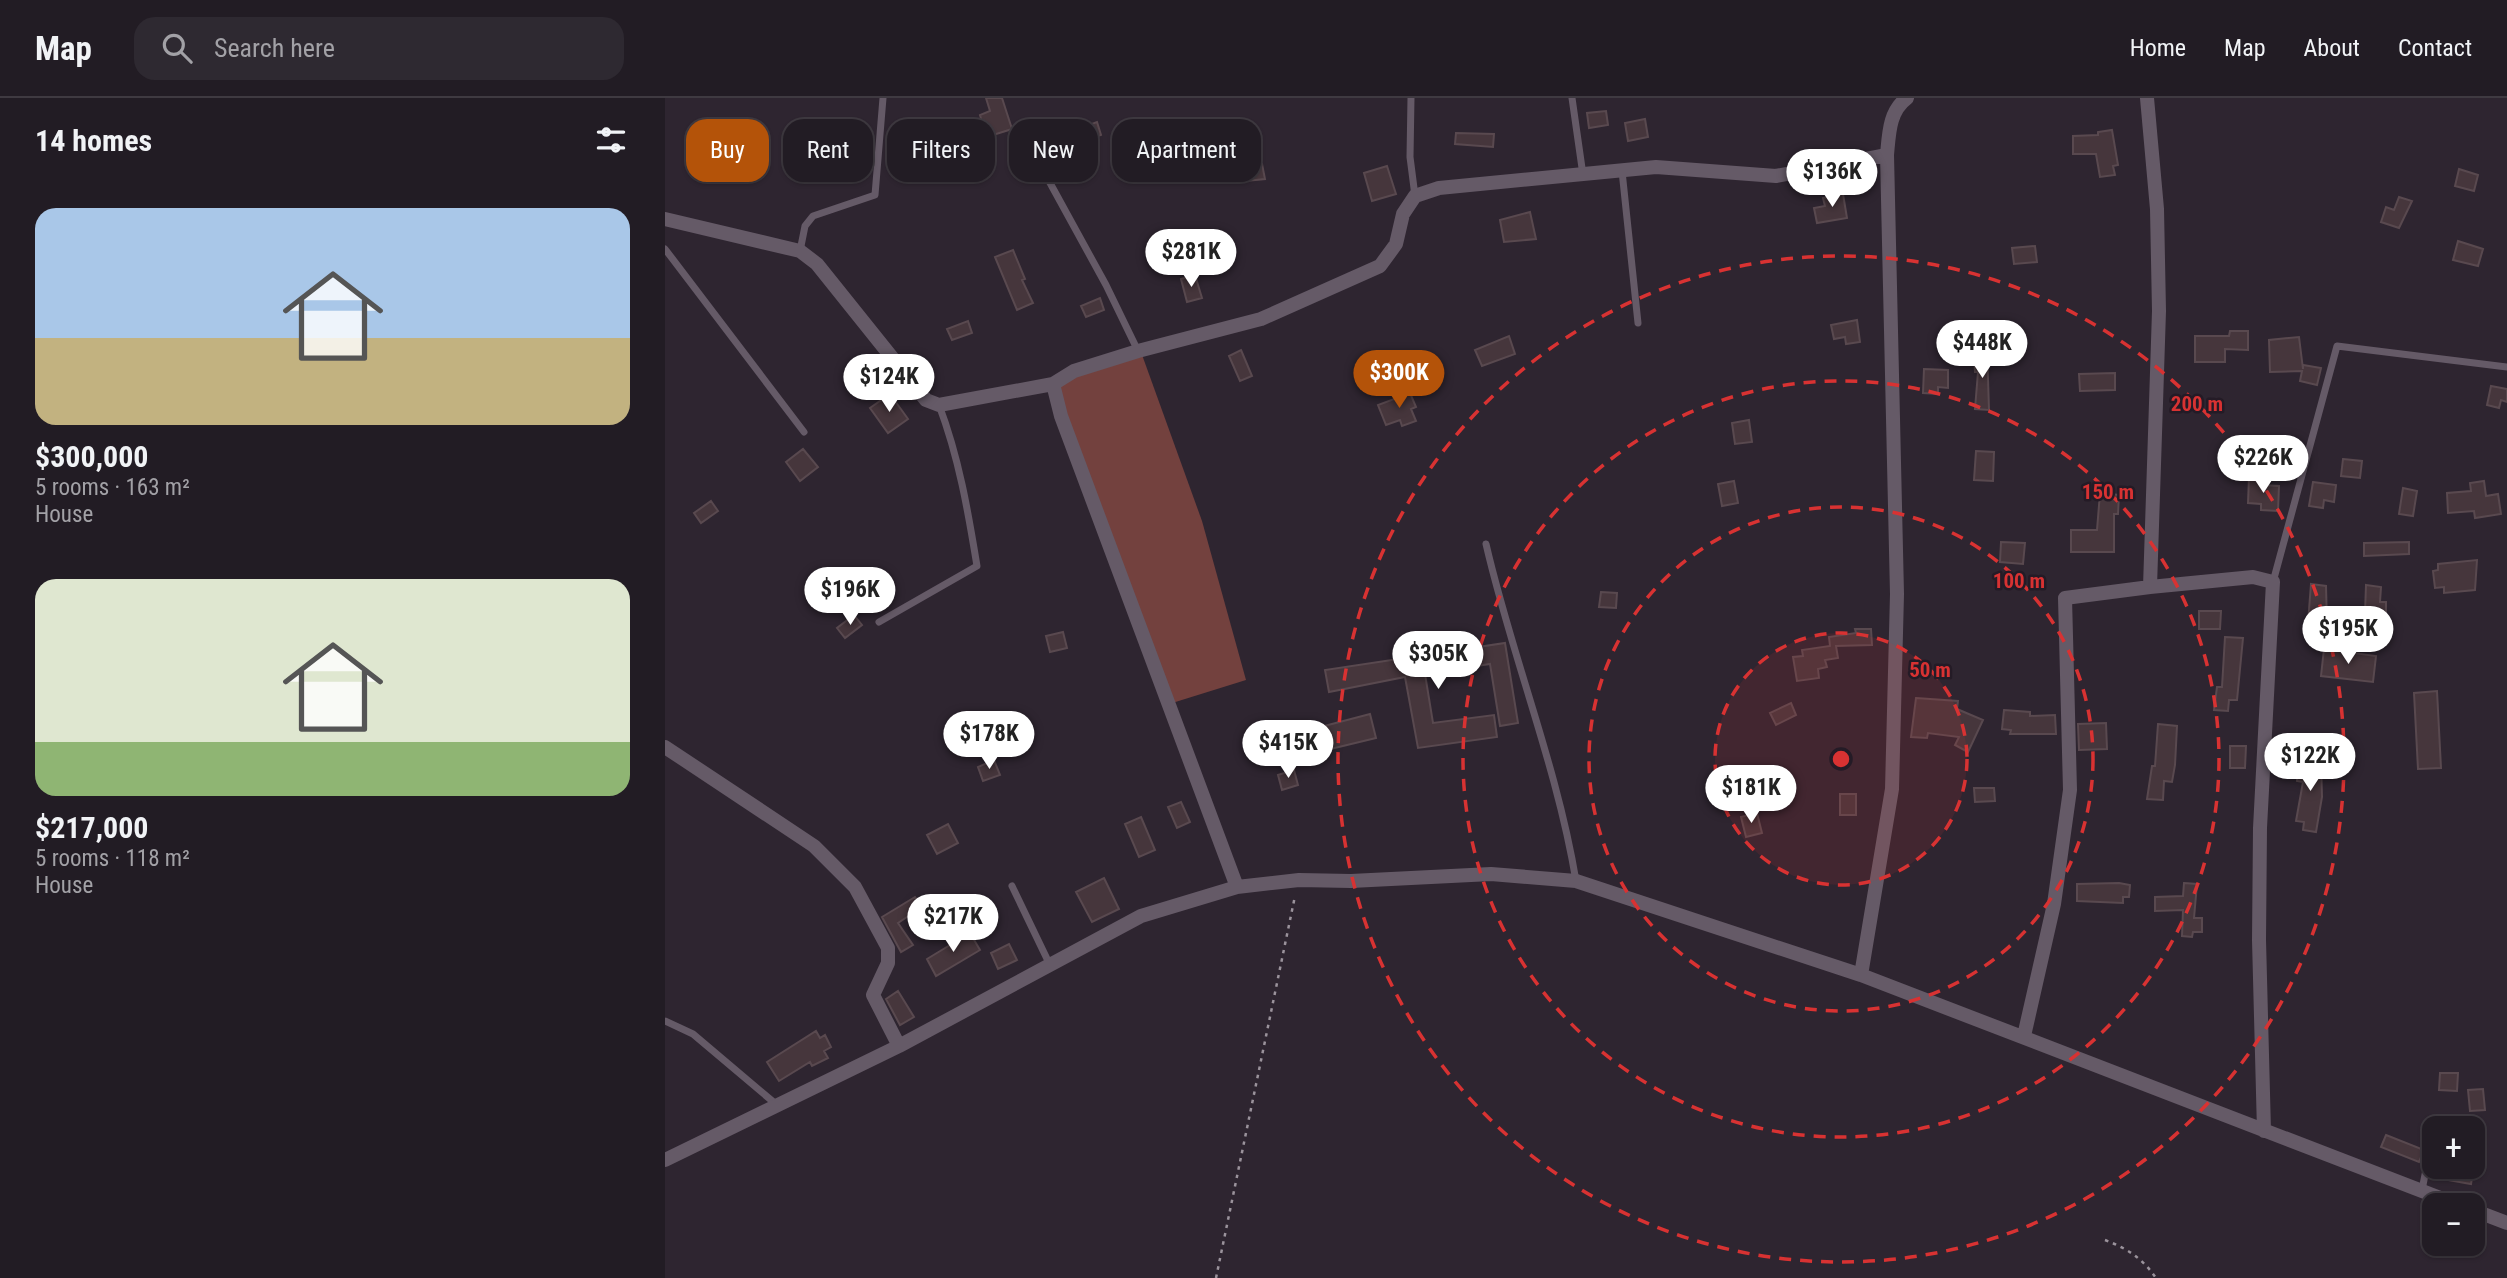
<!DOCTYPE html>
<html lang="en">
<head>
<meta charset="utf-8">
<style>
  body { margin:0; font-family:"Roboto Condensed",sans-serif; background:#2e2931; color:#f1f3f6; height:100vh; display:flex; flex-direction:column; font-size:26px; white-space:nowrap }
  * { box-sizing:border-box; margin:0 }
  p { font-size:23px; color:#a2a1a6 }
  .icon { flex:none; width:38px; height:38px; fill:none; stroke:currentColor; stroke-width:2; stroke-linecap:round; stroke-linejoin:round }
  .map { position:relative; flex:1; overflow:hidden }
  .side { display:flex; flex-direction:column; background:#221c24; width:665px }
  .side>* { flex:none }
  .banner { position:absolute; left:21px; top:21px; width:665px; height:63px; display:flex; gap:14px }
  .buttons { position:absolute; left:1757px; top:1018px; display:grid; gap:14px }
  .buttons a { display:grid; place-items:center; width:63px; height:63px; border-radius:14px; background:#221c24; box-shadow:0 2px 5px #0004,0 0 0 2px #3f3a41; font-size:35px }
  .price { position:absolute; translate:-50% -60px; padding:0 16px; border-radius:24px; background:#fff; color:#222; font-size:23px; line-height:46px; filter:drop-shadow(0 2px 4px #0008) }
  .price::after { content:''; position:absolute; left:50%; top:42px; width:21px; height:16px; margin-left:-10px; background:inherit; clip-path:polygon(0 0,100% 0,50% 100%) }
  .price.active { background:#b45309; color:#fff }
  ul { padding:0; list-style:none }
  li { display:grid; align-content:center; gap:14px; height:371px; padding:0 35px }
  li span { display:grid; place-items:center; height:217px; border-radius:21px; color:#555 }
  li>.icon { margin-inline-start:auto }
  span .icon { width:126px; height:126px; fill:#fffc; stroke-width:1 }
  li b { font-size:30px }
  h2 { display:flex; justify-content:space-between; align-items:center; height:84px; padding:0 35px; font-size:30px }
  .pill { padding:0 24px; border-radius:21px; background:#221c24; box-shadow:0 2px 5px #0004,0 0 0 2px #3f3a41; font-size:24px; line-height:63px }
  .pill.active { background:#b45309; color:#fff }
  header { display:flex; align-items:center; gap:42px; box-sizing:border-box; height:98px; padding:0 35px; background:#221c24; border-bottom:2px solid #3f3a41 }
  header strong { font-size:33px }
  nav { display:flex; gap:38px; margin-inline-start:auto; font-size:24px }
  .search { width:490px; height:63px; background:#2e2931; display:flex; align-items:center; gap:18px; box-sizing:border-box; padding:0 24px; border-radius:21px; color:#a2a1a6; font-size:26px }
  main { display:flex; flex:1; min-height:0 }
  .map>svg:first-child { display:block }
  .forest { fill:#73413e }
  .building { fill:#46363c; stroke:#59494f; stroke-width:2 }
  .lines { fill:none; stroke-linecap:round; stroke-linejoin:round }
  .path { stroke:#9b939c; stroke-width:2.5; stroke-dasharray:3.5 5; stroke-linecap:butt }
  .service { stroke:#655a67; stroke-width:7 }
  .minor { stroke:#655a67; stroke-width:14 }
  .ring { fill:none; stroke:#d83232; stroke-width:3.5; stroke-dasharray:12 9 }
  .centre { fill:#d83232; stroke:#241b26; stroke-width:3.5 }
  .ring-label { font-size:21px; text-anchor:middle; font-weight:bold; fill:#d83232; stroke:#241b26; stroke-width:5; stroke-linejoin:round; paint-order:stroke }
</style>
</head>
<body>
<header>
<strong>Map</strong>
<div class="search"><svg class="icon" aria-label="search" viewBox="0 0 24 24"><circle cx="10" cy="10" r="6"/><path d="M15 15l6 6"/></svg>Search here</div>
<nav><a>Home</a><a>Map</a><a>About</a><a>Contact</a></nav>
</header>
<main>
<section class="side">
<h2>14 homes<svg class="icon" aria-label="filters" viewBox="0 0 24 24"><path d="M4 7h16M4 17h16"/><circle cx="9" cy="7" r="2"/><circle cx="15" cy="17" r="2"/></svg></h2>
<ul>
<li><span style="background:linear-gradient(#a9c7e8 60%,#c2b280 0)"><svg class="icon" aria-label="home" viewBox="0 0 24 24"><path d="M3 11l9-7 9 7M6 9v11h12V9"/></svg></span><div><b>$300,000</b><p>5 rooms · 163 m²</p><p>House</p></div></li>
<li><span style="background:linear-gradient(#dfe7d0 75%,#8fb573 0)"><svg class="icon" aria-label="home" viewBox="0 0 24 24"><path d="M3 11l9-7 9 7M6 9v11h12V9"/></svg></span><div><b>$217,000</b><p>5 rooms · 118 m²</p><p>House</p></div></li>
</ul>
</section>
<div class="map">
<svg width="1842" height="1180" viewBox="0 0 1842 1180">
  <rect width="100%" height="100%" fill="#2e2530"/>
  <!-- forest -->
  <path class="forest" d="M476,254l61,169 44,159 -77,24 -114,-320z"/>
  <!-- building -->
  <path class="building" d="M321,0h16l10,31 -19,6 -2,-7 -7,2 -4,-15 10,-4z
    M941,13l2,14 -19,3 -2,-15z
    M980,21l3,18 -20,4 -3,-18z
    M432,24l4,13 -19,7 -4,-13z
    M1447,32l6,35 -5,1 2,9 -15,2 -4,-23h-23v-18l25,-1v-3z
    M791,35l38,1 -1,13 -38,-3z
    M597,66l3,15 -19,2 -2,-14z
    M722,68l9,28 -24,7 -8,-28z
    M1794,71l19,6 -4,16 -19,-5z
    M1178,96l4,24 -30,5 -3,-15 11,-2 -2,-8z
    M1734,99l13,4 -13,27 -18,-6 5,-15 8,3z
    M865,114l6,27 -32,3 -4,-22z
    M1793,143l25,8 -5,17 -25,-6z
    M1370,148l2,16 -23,2 -2,-16z
    M348,152l12,29 -3,1 11,23 -16,7 -22,-53z
    M530,177l7,23 -15,4 -6,-23z
    M435,200l4,12 -18,7 -5,-11z
    M1192,222l3,22 -14,2 -1,-7 -11,2 -3,-14z
    M303,223l4,12 -20,7 -5,-11z
    M1565,233h18v19l-23,-1v13h-30v-26h34z
    M844,238l6,18 -33,12 -7,-16z
    M1634,239l4,32v-4l18,3 -4,17 -17,-4 2,-10 -32,1 -1,-32z
    M1314,249h8l2,63 -14,-1 3,-37h-3l-1,-17h5z
    M576,252l11,26 -12,5 -11,-25z
    M1259,271l24,1v18l-10,-1v7l-15,-1z
    M1450,275v17l-35,1 -1,-17z
    M1826,288l16,3v13l-6,-2 -2,8 -12,-3z
    M745,295l6,14 -5,2 5,12 -14,5 -2,-6 -14,5 -8,-20z
    M225,296l18,25 -20,14 -18,-25z
    M1084,322l3,22 -17,2 -3,-21z
    M138,351l15,18 -18,14 -14,-19z
    M1311,353l18,1 -1,29 -19,-1z
    M1678,361l19,2 -2,17 -19,-2z
    M1584,379l13,1v7l17,1 -1,25 -17,-1v-6l-13,-1z
    M1069,383l4,22 -16,3 -4,-22z
    M1819,383l2,15 12,-2 3,20 -26,4 -1,-7 -26,2 -1,-20 24,-2 -1,-8z
    M1648,384l23,3 -2,17 -10,-2 -1,8 -14,-2z
    M1738,390l14,3 -4,25 -14,-2z
    M1435,395l19,2 -1,19h-4v38h-43v-22h26z
    M46,403l7,10 -17,12 -7,-10z
    M1336,444l24,1 -2,21 -23,-2z
    M1744,444v12l-45,2v-13z
    M1812,462l-2,30 -31,3v-6l-9,1 -2,-17 5,-1v-6z
    M1646,486l15,2 1,38 -19,-1z
    M1701,487l15,2 -1,15h6v21l-15,-1v-9h-6z
    M936,494l16,1 -1,15 -17,-1z
    M1534,513h22l-1,18h-21z
    M189,517l8,10 -17,13 -8,-10z
    M1190,531h16l1,16 -36,1 2,12 -13,2 2,7 -9,2 1,9 -22,3 -4,-24 10,-1 -1,-6 28,-4 -1,-9 27,-4z
    M398,534l4,16 -17,4 -4,-16z
    M1560,539l18,1 -6,62h-8l-1,11 -14,-1 3,-23h5z
    M840,545l13,80 -18,3 -10,-62 -65,10 8,49 61,-8 3,22 -79,11 -13,-71 -76,15 -4,-22z
    M1659,551l52,7 -3,26 -52,-6z
    M1772,593l4,77 -23,1 -4,-76z
    M1251,600l42,3 -1,8 26,11 -15,32 -13,-7 4,-8 -31,-4 -1,5 -16,-1z
    M1126,605l5,12 -20,10 -6,-12z
    M1339,612l26,2v4l25,-1 1,19h-46l1,-4 -9,-1z
    M705,616l6,24 -62,15 -5,-23z
    M1441,625l1,26 -28,1 -1,-26z
    M1493,626l19,2 -2,39 -3,17 -8,-1 -1,19 -16,-1 5,-33h3z
    M1565,648h16l-1,22h-15z
    M1634,661l22,1 1,37 -6,35 -13,-2 1,-8 -8,-1 7,-39 -6,-1z
    M329,662l6,15 -17,6 -5,-14z
    M629,672l4,15 -16,5 -4,-15z
    M1309,690h20l1,13 -20,1z
    M1175,696h16v21h-16z
    M516,704l9,20 -13,6 -9,-21z
    M1092,715l5,20 -16,4 -5,-20z
    M476,719l14,33 -16,7 -14,-33z
    M283,726l10,19 -21,11 -10,-19z
    M439,780l15,31 -27,13 -16,-30z
    M1454,785l11,2 -1,12h-6v6l-46,-2v-17z
    M1519,785l13,1 -3,34h8v14h-9l-1,5 -10,-1 1,-26 -28,1v-14l28,-1z
    M305,798l7,14 -25,13 -7,-12z
    M250,799l7,10 -24,16 15,22 -12,7 -19,-35z
    M305,835l10,17 -44,26 -9,-17z
    M344,846l8,16 -19,9 -7,-16z
    M233,893l16,26 -14,8 -14,-26z
    M151,933l4,7 5,-3 6,12 -7,4 4,7 -16,8 -2,-4 -31,19 -12,-19z
    M1775,975h18l-1,18 -18,-1z
    M1818,991l2,21 -15,1 -2,-21z
    M1721,1037l38,15 -5,12 -38,-15z
    M1768,1069h41l-3,17 -40,-7z"/>
  <g class="lines">
    <!-- path -->
    <path class="path" d="M1440,1142c23,9 37,18 51,38
      M551,1180l79,-382"/>
    <!-- service -->
    <path class="service" d="M746,0l-1,59 5,39
      M907,0l11,77
      M373,63l68,124 32,66
      M957,73l16,152
      M0,151l139,183
      M135,153l5,-25 8,-10 62,-21 8,-97
      M821,446c26,113 71,222 90,337
      M1608,484l64,-236 170,21
      M214,524l98,-56c-9,-55 -18,-108 -38,-161
      M347,788l37,77
      M0,923l28,13 84,71
      M1757,1092l12,-61"/>
    <!-- minor -->
    <path class="minor" d="M1482,0l10,111 2,102 -9,276 103,-10 20,5 -13,246 -1,112 5,191
      M0,121l135,32 17,13 109,136 13,5 114,-21
      M0,649l149,99 41,41 33,61v15l-15,32 26,51
      M572,789l-176,-471 -8,-32 21,-13 64,-20 123,-32 119,-53 16,-22 7,-30 12,-18 24,-8 217,-21 120,9 111,-21
      M1196,877l31,-186 5,-195 -10,-439c2,-21 2,-44 20,-57
      M1359,938l30,-132 16,-114 -5,-192 85,-11
      M0,1062l234,-114 242,-130 96,-29 62,-7 52,1 140,-7 85,7 285,94 600,231
      M1808,1112l34,13"/>
  </g>
  <!-- distance rings -->
  <circle cx="1176" cy="661" r="126" fill="#d83232" fill-opacity=".12"/>
  <g class="ring">
    <circle cx="1176" cy="661" r="126"/>
    <circle cx="1176" cy="661" r="252"/>
    <circle cx="1176" cy="661" r="378"/>
    <circle cx="1176" cy="661" r="503"/>
  </g>
  <circle cx="1176" cy="661" r="10" class="centre"/>
  <g class="ring-label">
    <text x="1532" y="313">200 m</text>
    <text x="1443" y="401">150 m</text>
    <text x="1354" y="490">100 m</text>
    <text x="1265" y="579">50 m</text>
  </g>
</svg>
<div class="buttons">
<a>+</a>
<a>−</a>
</div>
<b class="price" style="left:1167px;top:111px">$136K</b>
<b class="price" style="left:526px;top:191px">$281K</b>
<b class="price" style="left:1317px;top:282px">$448K</b>
<b class="price active" style="left:734px;top:312px">$300K</b>
<b class="price" style="left:224px;top:316px">$124K</b>
<b class="price" style="left:1598px;top:397px">$226K</b>
<b class="price" style="left:185px;top:529px">$196K</b>
<b class="price" style="left:1683px;top:568px">$195K</b>
<b class="price" style="left:773px;top:593px">$305K</b>
<b class="price" style="left:324px;top:673px">$178K</b>
<b class="price" style="left:623px;top:682px">$415K</b>
<b class="price" style="left:1645px;top:695px">$122K</b>
<b class="price" style="left:1086px;top:727px">$181K</b>
<b class="price" style="left:288px;top:856px">$217K</b>
<div class="banner">
<a class="pill active">Buy</a>
<a class="pill">Rent</a>
<a class="pill">Filters</a>
<a class="pill">New</a>
<a class="pill">Apartment</a>
</div>
</div>
</main>
</body>
</html>
